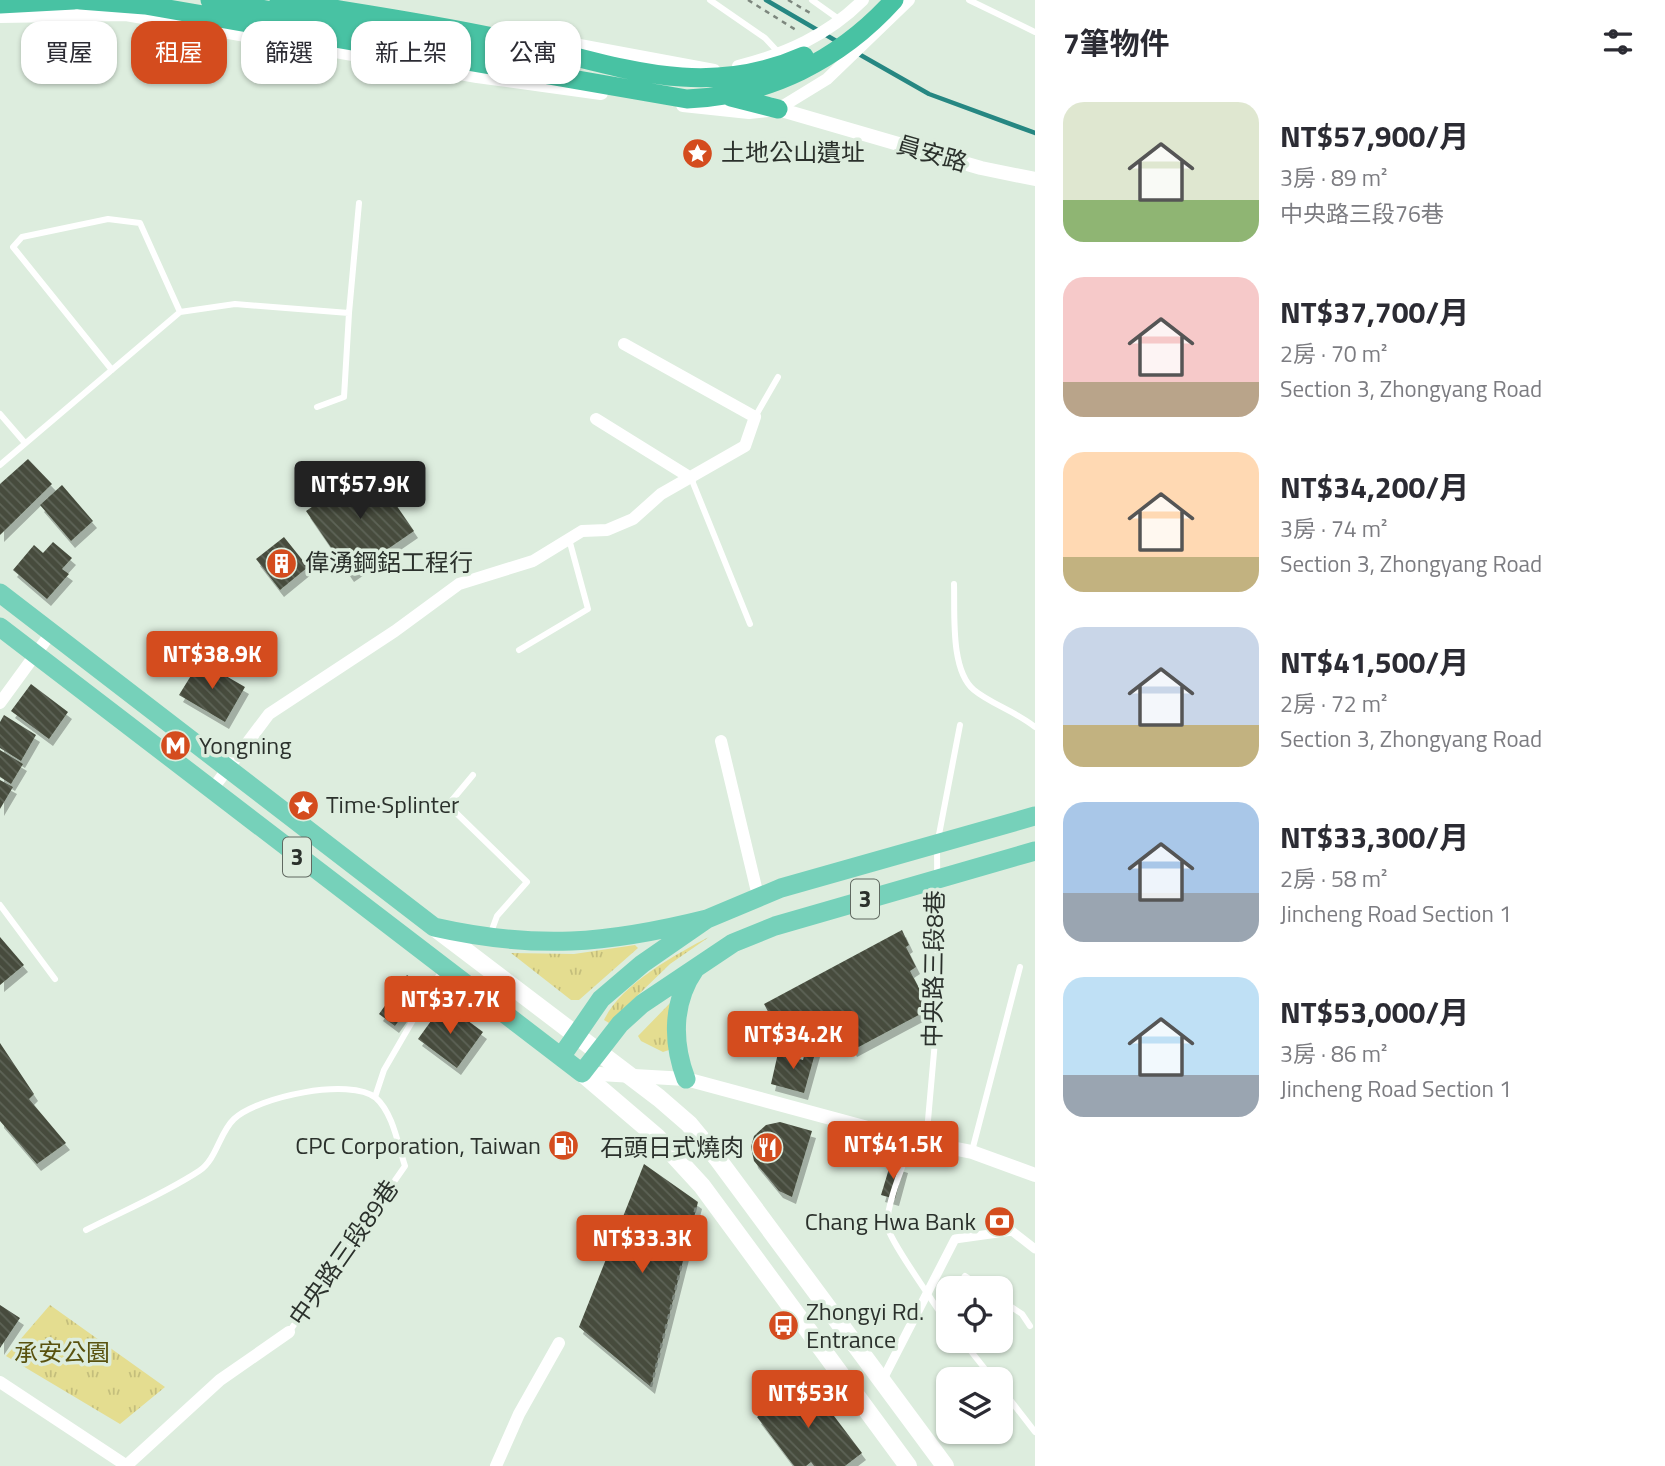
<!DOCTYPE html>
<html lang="zh-TW">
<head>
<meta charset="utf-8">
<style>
  body { margin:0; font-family:"Titillium Web","Noto Sans TC",sans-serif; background:#f2f2f3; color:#2b2b33; height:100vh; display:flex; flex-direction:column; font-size:26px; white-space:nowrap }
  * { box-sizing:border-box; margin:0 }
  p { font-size:23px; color:#7c7c81 }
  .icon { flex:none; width:38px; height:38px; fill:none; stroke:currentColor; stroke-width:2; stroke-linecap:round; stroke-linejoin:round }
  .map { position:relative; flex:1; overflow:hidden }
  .drawer { display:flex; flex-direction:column; background:#fff; width:630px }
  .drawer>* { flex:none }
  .guide { position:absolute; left:21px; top:21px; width:665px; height:63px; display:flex; gap:14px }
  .fabs { position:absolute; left:936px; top:1276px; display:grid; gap:14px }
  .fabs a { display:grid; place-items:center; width:77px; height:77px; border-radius:14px; background:#fff; box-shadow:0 2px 5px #0004; font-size:35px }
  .price { position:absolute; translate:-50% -60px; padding:0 16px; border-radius:7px; background:#d44c1e; color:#fff; font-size:23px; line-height:46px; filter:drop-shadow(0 2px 4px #0008) }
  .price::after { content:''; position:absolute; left:50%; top:42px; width:21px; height:16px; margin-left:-10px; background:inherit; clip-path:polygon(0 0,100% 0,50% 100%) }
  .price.active { background:#222; color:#fff }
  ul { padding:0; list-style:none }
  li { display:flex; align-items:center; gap:21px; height:175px; padding:0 28px }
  li span { display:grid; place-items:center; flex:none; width:196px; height:140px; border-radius:21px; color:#555 }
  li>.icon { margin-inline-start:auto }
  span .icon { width:84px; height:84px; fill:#fffc; stroke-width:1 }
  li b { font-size:30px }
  h2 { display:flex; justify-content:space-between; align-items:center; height:84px; padding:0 28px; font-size:30px }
  .tag { padding:0 24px; border-radius:21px; background:#fff; box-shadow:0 2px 5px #0004; font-size:24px; line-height:63px }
  .tag.active { background:#d44c1e; color:#fff }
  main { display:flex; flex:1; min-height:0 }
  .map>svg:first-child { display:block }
  .grass { fill:url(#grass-tufts) }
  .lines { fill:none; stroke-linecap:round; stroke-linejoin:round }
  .stream { stroke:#268782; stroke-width:4.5 }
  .building { fill:url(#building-back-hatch); filter:url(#shadow) }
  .path { stroke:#7d877e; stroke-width:2.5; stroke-dasharray:5 5; stroke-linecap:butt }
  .service { stroke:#fff; stroke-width:6 }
  .pedestrian { stroke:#fff; stroke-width:9 }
  .minor { stroke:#fff; stroke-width:12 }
  .tertiary { stroke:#fff; stroke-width:14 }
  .secondary { stroke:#fff; stroke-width:18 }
  .primary { stroke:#76d1ba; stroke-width:19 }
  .trunk { stroke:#48c2a3; stroke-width:19 }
  .labels { text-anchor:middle; stroke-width:7; stroke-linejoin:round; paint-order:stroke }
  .shield { fill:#ddedde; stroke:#606961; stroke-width:2 }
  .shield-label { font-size:23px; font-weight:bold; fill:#2b312c }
  .poi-label { font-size:24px; fill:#2b312c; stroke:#ddedde; text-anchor:start }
  .street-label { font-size:24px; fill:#2b312c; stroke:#ddedde }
  .park-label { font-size:24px; fill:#59520f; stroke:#ddedde }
</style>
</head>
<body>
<main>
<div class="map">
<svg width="1035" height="1466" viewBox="0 0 1035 1466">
  <defs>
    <pattern id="grass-tufts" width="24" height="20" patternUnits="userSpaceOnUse" patternTransform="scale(1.75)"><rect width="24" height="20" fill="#e4dd90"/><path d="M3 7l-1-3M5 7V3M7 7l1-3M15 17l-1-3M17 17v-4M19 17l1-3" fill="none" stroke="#c4be7c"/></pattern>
    <pattern id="building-back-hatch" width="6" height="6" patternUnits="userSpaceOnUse" patternTransform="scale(1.75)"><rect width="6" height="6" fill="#464c3d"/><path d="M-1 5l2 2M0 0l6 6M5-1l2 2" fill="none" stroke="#5e6357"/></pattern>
    <filter id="shadow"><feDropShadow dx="4" dy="7" stdDeviation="0" flood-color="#0004"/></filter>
  </defs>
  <rect width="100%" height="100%" fill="#ddedde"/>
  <!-- grass -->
  <path class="grass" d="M709,937l-39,27 -61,59 -5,-3c16,-35 72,-66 105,-83z
    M635,945l3,3 -59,52h-8l-60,-47 63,1z
    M673,1000l-4,50 -6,2 -22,-11 -3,-5z
    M50,1305l115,82 -45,37 -114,-68z"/>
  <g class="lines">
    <!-- stream -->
    <path class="stream" d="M766,0l72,42
      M857,53l72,41 106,39"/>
  </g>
  <!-- building -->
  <path class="building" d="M28,459l24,25 -52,51v-51z
    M370,467l44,64 -64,44 -44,-64z
    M62,485l31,36 -22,20 -31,-36z
    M284,537l24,30 -28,23 -24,-31z
    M53,542l19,16 -10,11 7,5 -22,25 -34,-29 21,-25 9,8z
    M200,661l45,26 -20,35 -46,-27z
    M31,684l37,28 -19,27 -38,-28z
    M4,715l32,20 -15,26 -21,-13v-26z
    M0,750l23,14 -12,20 -11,-7z
    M0,780l13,7 -13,22z
    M902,930l7,15 -3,2 10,20 -6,4 20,38 -77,41 -3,-6 -10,5 -5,-9 -14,8 -8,-16 -26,15 -23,-43z
    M0,937l24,28 -24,20z
    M407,975l16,12 -28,39 -16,-12z
    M444,1003l39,29 -26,36 -39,-29z
    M0,1043l34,51 -5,5 37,44 -29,21 -37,-43z
    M806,1048l10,2 -12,43 -33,-9 7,-31 25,7z
    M780,1122l32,9 -20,66 -13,-6 -25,-30 -3,-14 3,-11 12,-11z
    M891,1162l13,4 -9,33 -14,-4z
    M644,1164l54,38 -47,185 -72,-60z
    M0,1305l20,13 -20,30z
    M806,1379l56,74 -17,13h-31l-3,-4 -5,4h-12l-37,-49z"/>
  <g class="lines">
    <!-- path -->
    <path class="path" d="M748,0l48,30
      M788,0l24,14
      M651,1387l45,-180"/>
    <!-- service -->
    <path class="service" d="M710,0l55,38 14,15
      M812,0l28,20
      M969,0l66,32
      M112,370l-99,-123 9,-10 86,-18 32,4 40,89
      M317,407l27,-10 5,-84
      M0,414l25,29
      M755,417l23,-40
      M0,465l180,-153 55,-8 114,9 10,-110
      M691,478l59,146
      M954,584c1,29 -4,86 20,106 17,14 41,21 61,37
      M519,650l69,-41 -19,-70
      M473,775l-25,30 79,77 -30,34 -7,19
      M0,905l55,74
      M375,1097l9,-27 58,-100
      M912,1140c-8,24 -24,59 -25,84 -1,13 51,83 61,101
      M926,1143l12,-136 -1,-162 23,-120
      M972,1151l48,-184
      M86,1230c37,-19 78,-36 113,-59 18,-12 20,-38 35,-52 23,-22 116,-42 142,-21 17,15 22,47 29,68l-116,166
      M957,1288l8,-12 18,12
      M1001,1300l21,14 8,12
      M941,1311l7,-11
      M962,1340l31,39
      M1001,1388l34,44"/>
    <!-- pedestrian -->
    <path class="pedestrian" d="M882,1381l73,-142 57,-8 23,18"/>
    <!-- minor -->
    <path class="minor" d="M738,66c48,-12 90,-31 125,-66
      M778,109l49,-30 82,-79
      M596,419l95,59
      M0,703l51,-70
      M721,741l37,155
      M211,791l58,-77 126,-83 64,-47 74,-23 49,-30 25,-1 26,-11 28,-25 84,-48 10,-29 -131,-73
      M0,1382l127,84
      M126,1466l94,-86 69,-48
      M496,1466l23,-52 40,-71"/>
    <!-- tertiary -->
    <path class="tertiary" d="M0,16l126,-2 351,62 124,17
      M531,37l183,34
      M770,104l8,5 203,59 54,11
      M683,105l66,7 19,-2
      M582,1073l104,6 226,61 60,12 63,23"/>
    <!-- secondary -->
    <path class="secondary" d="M434,927l225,171 30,26 28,34 228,308
      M582,1073l75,64 45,49 206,280"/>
    <!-- primary -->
    <path class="primary" d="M0,593l434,334c102,23 173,17 273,-8
      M0,627l582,446 38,-49 22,-20 91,-61 42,-17 260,-75
      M561,1057l40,-58 41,-35 65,-45 74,-31 254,-72
      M686,1079c-14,-37 -14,-77 9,-110"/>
    <!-- trunk -->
    <path class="trunk" d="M80,0l65,5 542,94c81,-3 153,-39 207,-99
      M210,0l320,57
      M279,0c71,12 143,22 214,37 109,22 201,68 311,19
      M0,4l74,-4
      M731,97l47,12"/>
  </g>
  <!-- icons -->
  <defs>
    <symbol id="sight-disc" viewBox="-11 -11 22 22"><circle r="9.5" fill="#d44c1e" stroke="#ddedde"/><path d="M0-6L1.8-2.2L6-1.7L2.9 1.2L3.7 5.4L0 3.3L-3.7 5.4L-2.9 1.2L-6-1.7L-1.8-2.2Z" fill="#fff"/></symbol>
    <symbol id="building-disc" viewBox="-11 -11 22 22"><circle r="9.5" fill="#d44c1e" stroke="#ddedde"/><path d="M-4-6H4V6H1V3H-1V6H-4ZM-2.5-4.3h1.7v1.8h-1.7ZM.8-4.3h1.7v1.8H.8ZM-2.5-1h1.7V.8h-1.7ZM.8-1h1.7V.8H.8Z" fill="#fff"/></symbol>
    <symbol id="metro-disc" viewBox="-11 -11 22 22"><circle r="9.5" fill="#d44c1e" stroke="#ddedde"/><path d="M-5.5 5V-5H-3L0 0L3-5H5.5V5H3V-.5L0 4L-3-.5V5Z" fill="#fff"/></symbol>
    <symbol id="fuel-disc" viewBox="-11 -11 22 22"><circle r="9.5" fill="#d44c1e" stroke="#ddedde"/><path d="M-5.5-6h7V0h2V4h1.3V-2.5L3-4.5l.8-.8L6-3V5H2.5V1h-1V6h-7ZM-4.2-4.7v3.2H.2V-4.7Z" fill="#fff"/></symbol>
    <symbol id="restaurant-disc" viewBox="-11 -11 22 22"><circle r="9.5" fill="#d44c1e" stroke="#ddedde"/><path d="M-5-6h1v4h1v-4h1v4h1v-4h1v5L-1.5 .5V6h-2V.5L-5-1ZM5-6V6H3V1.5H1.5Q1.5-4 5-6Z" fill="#fff"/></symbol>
    <symbol id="bank-disc" viewBox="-11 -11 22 22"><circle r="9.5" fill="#d44c1e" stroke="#ddedde"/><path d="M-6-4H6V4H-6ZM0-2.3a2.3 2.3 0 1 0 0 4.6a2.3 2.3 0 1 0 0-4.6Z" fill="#fff"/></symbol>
    <symbol id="bus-disc" viewBox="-11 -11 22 22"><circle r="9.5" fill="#d44c1e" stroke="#ddedde"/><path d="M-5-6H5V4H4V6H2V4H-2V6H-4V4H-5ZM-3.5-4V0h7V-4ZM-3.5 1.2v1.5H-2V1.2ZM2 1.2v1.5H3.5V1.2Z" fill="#fff"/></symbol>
  </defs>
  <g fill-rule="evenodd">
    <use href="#sight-disc" x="680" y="136" width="35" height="35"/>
    <use href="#building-disc" x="264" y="546" width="35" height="35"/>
    <use href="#metro-disc" x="158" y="728" width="35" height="35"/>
    <use href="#sight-disc" x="286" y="788" width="35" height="35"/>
    <use href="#fuel-disc" x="546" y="1128" width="35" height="35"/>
    <use href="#restaurant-disc" x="750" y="1130" width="35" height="35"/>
    <use href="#bank-disc" x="982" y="1204" width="35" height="35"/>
    <use href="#bus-disc" x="766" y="1308" width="35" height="35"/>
  </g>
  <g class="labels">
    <!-- shield labels -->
    <g class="shield">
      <rect x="283" y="837.5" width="28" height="39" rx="5"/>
      <rect x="851" y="879.5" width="28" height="39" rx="5"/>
    </g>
    <g class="shield-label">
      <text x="297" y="865">3</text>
      <text x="865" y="907">3</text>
    </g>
    <!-- poi labels -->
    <g class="poi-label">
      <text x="721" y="161">土地公山遺址</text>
      <text x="305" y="571">偉湧鋼鋁工程行</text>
      <text x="199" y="754">Yongning</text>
      <text x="326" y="813">Time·Splinter</text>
      <text x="541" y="1154" text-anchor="end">CPC Corporation, Taiwan</text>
      <text x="744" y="1156" text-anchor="end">石頭日式燒肉</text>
      <text x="976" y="1230" text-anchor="end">Chang Hwa Bank</text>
      <text x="806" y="1320">Zhongyi Rd.<tspan x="806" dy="28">Entrance</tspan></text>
    </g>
    <!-- street labels -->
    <g class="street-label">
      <text transform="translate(932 154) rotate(16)" y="8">員安路</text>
      <text transform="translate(934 969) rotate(-89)" y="8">中央路三段8巷</text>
      <text transform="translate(344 1253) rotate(-55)" y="8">中央路三段89巷</text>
    </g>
    <!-- park labels -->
    <g class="park-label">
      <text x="62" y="1361">承安公園</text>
    </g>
  </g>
</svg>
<div class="fabs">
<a><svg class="icon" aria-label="locate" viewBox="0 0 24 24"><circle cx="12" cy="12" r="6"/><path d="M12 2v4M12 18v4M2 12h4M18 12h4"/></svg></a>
<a><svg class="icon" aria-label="layers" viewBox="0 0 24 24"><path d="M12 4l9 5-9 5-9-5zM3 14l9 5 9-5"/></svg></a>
</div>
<b class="price active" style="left:360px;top:521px">NT$57.9K</b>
<b class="price" style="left:212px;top:691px">NT$38.9K</b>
<b class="price" style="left:450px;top:1036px">NT$37.7K</b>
<b class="price" style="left:793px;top:1071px">NT$34.2K</b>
<b class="price" style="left:893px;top:1181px">NT$41.5K</b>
<b class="price" style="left:642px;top:1275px">NT$33.3K</b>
<b class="price" style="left:808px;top:1430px">NT$53K</b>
<div class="guide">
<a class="tag">買屋</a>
<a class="tag active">租屋</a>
<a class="tag">篩選</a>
<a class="tag">新上架</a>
<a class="tag">公寓</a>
</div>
</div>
<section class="drawer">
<h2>7筆物件<svg class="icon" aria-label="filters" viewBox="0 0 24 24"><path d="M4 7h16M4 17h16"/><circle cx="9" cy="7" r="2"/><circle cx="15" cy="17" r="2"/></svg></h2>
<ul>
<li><span style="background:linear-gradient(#dfe7d0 70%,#8fb573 0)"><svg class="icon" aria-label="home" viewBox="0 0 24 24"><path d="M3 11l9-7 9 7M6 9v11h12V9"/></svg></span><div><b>NT$57,900/月</b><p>3房 · 89 m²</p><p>中央路三段76巷</p></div></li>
<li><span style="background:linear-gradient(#f6c9c9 75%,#b9a48a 0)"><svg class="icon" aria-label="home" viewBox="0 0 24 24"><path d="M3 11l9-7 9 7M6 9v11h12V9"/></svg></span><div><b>NT$37,700/月</b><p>2房 · 70 m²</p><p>Section 3, Zhongyang Road</p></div></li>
<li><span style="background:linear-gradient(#ffd9b3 75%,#c2b280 0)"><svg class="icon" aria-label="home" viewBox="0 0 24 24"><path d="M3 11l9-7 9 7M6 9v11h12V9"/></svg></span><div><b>NT$34,200/月</b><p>3房 · 74 m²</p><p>Section 3, Zhongyang Road</p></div></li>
<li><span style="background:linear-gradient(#c9d6e8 70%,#c2b280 0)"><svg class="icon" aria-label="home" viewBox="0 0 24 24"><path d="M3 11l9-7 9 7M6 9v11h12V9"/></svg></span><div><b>NT$41,500/月</b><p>2房 · 72 m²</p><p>Section 3, Zhongyang Road</p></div></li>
<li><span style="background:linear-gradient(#a9c7e8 65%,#9aa5b1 0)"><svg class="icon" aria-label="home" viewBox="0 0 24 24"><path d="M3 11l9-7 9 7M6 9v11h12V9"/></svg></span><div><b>NT$33,300/月</b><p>2房 · 58 m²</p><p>Jincheng Road Section 1</p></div></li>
<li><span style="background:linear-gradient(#bfe0f5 70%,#9aa5b1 0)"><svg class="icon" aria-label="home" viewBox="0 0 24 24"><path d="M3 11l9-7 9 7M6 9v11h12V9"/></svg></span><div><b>NT$53,000/月</b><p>3房 · 86 m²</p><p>Jincheng Road Section 1</p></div></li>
</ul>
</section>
</main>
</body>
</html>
